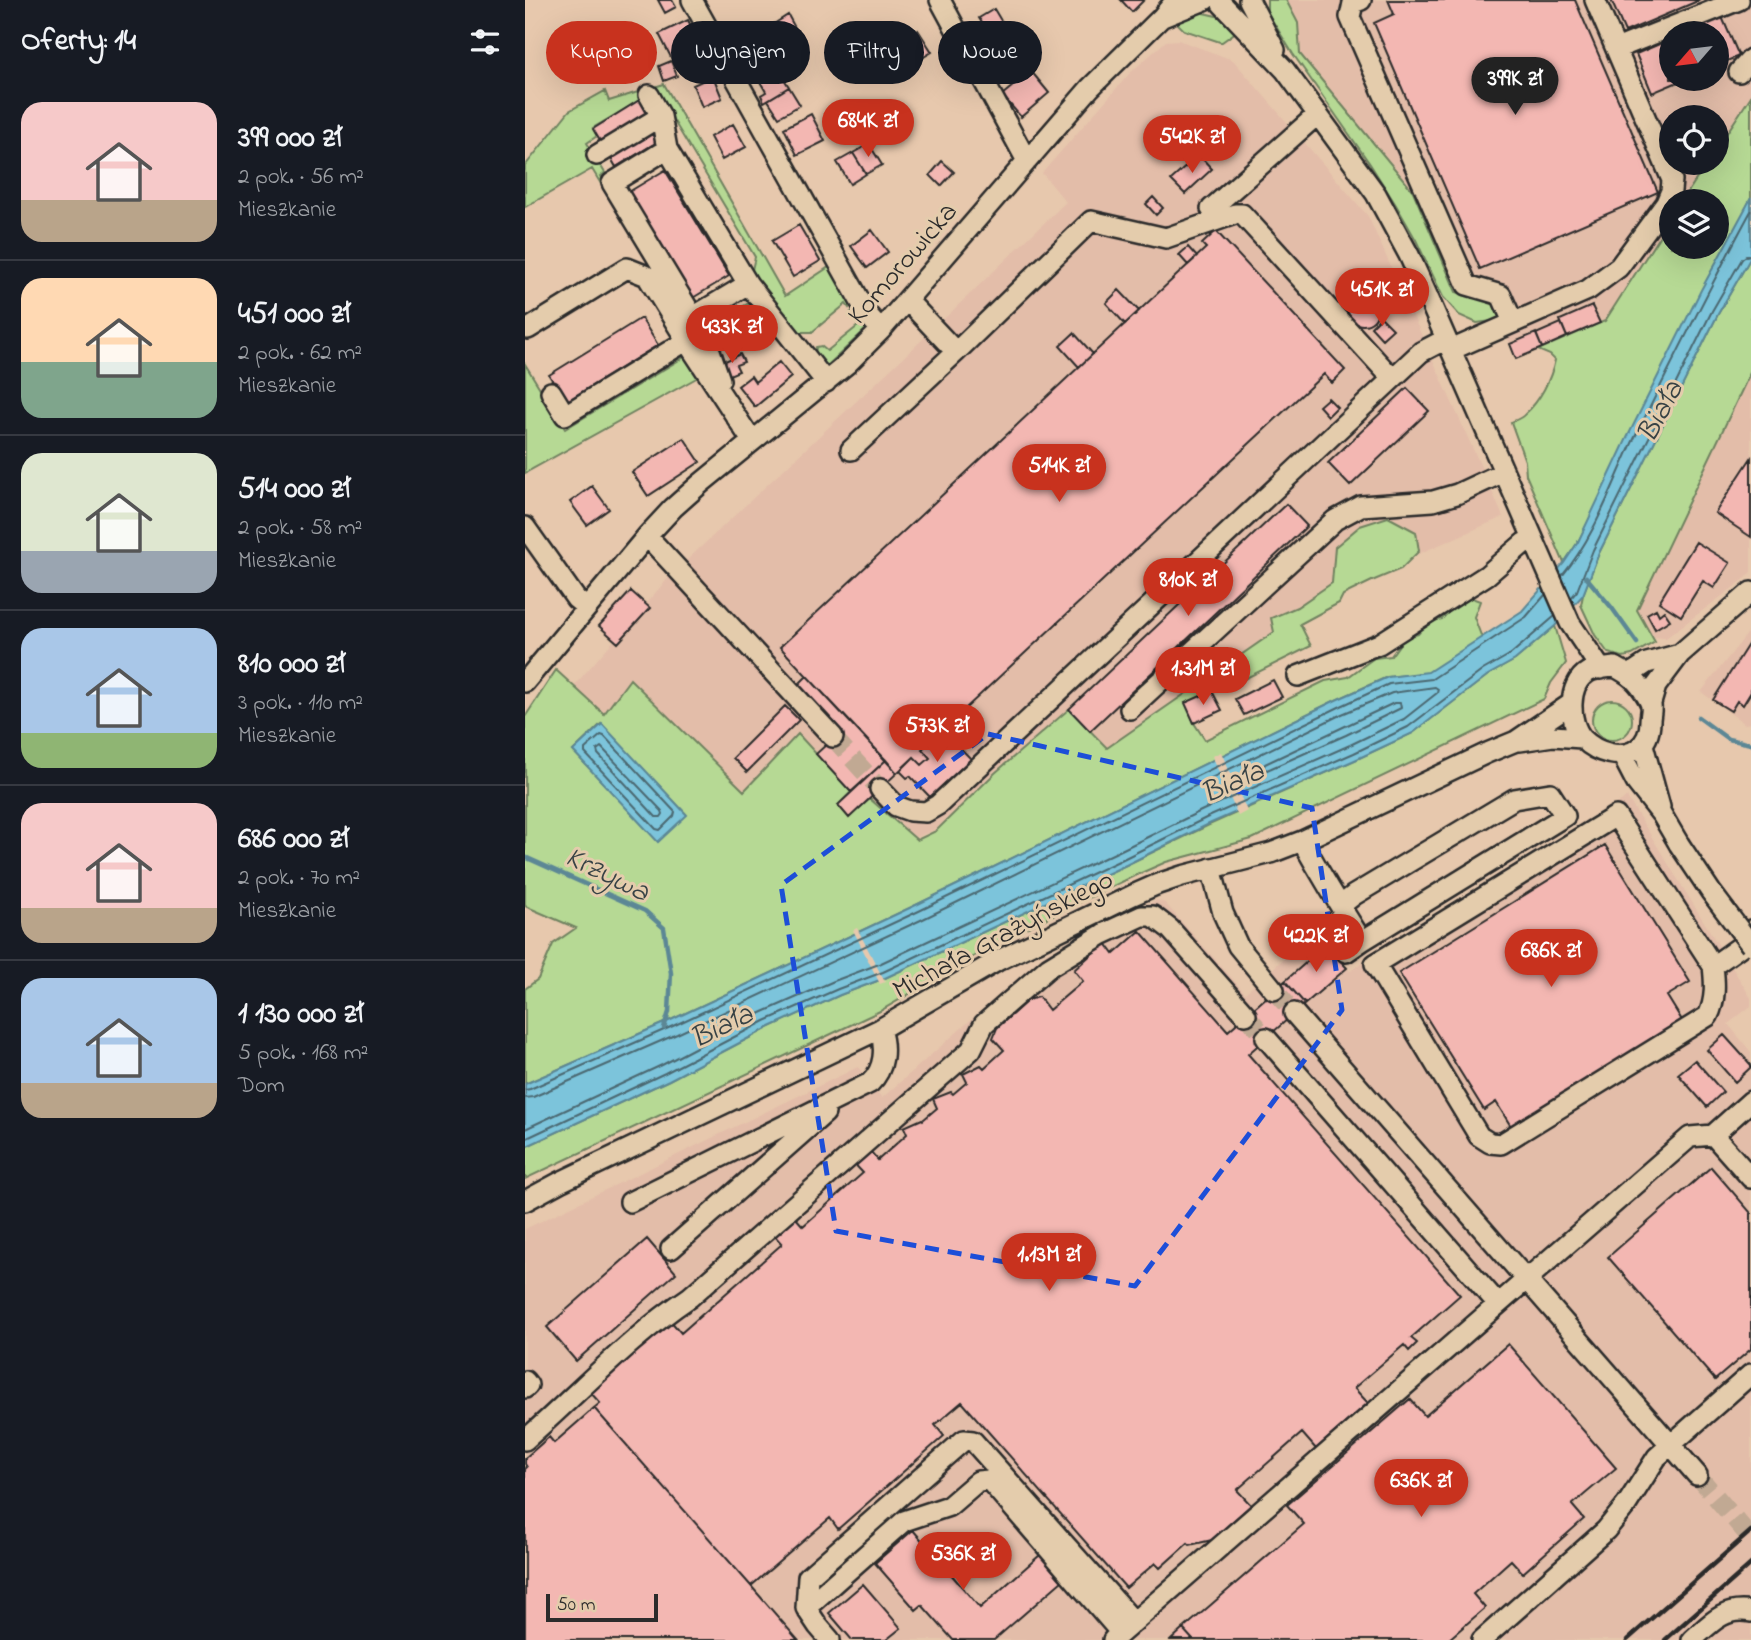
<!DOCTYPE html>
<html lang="pl">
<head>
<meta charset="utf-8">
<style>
  body { margin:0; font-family:"Indie Flower",sans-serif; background:#242831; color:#f1f3f6; height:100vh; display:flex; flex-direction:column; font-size:26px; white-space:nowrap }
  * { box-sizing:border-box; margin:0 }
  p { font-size:23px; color:#9ea1a6 }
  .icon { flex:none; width:38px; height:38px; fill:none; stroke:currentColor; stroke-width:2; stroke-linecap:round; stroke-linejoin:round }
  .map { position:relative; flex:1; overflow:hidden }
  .details { display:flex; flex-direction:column; background:#171b24; width:525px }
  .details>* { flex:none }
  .guide { position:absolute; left:21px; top:21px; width:665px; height:63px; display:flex; gap:14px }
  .needle { width:46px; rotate:242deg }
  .fabs { position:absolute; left:1134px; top:21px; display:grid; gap:14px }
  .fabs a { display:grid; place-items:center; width:70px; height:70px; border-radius:50%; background:#171b24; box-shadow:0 7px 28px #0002; font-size:35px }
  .scale { position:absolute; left:21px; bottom:18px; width:112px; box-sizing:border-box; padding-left:7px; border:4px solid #2b2b2b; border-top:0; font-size:19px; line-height:24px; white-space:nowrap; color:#2b2b2b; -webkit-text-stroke:5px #e4ccac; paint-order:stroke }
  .price { position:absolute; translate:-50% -60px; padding:0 16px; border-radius:24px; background:#c8321e; color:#fff; font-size:23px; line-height:46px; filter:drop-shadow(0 2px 4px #0008) }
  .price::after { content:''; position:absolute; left:50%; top:42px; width:21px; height:16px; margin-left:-10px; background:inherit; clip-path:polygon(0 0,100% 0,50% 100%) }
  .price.selected { background:#222; color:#fff }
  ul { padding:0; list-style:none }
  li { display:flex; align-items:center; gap:21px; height:175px; padding:0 21px }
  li+li { border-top:2px solid #363941 }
  li span { display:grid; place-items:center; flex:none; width:196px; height:140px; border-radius:21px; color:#555 }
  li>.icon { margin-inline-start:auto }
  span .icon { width:84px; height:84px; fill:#fffc; stroke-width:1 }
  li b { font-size:30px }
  h2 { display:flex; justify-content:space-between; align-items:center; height:84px; padding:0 21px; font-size:30px }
  .chip { padding:0 24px; border-radius:32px; background:#171b24; box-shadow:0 7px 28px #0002; font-size:24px; line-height:63px }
  .chip.selected { background:#c8321e; color:#fff }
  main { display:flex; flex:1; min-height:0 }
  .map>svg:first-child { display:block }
  .built { fill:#e3bda9; fill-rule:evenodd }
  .green { fill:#b6d994; stroke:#708260; stroke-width:2; fill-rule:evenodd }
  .water { fill:#7bc4db; stroke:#5b8795; stroke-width:2 }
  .pier { fill:#e7c8ad }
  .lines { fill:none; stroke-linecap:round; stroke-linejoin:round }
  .shore { stroke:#4b6871; stroke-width:2 }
  .stream { stroke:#5b8795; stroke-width:4.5 }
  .building { fill:#f3b7b2; stroke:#2b2b2b; stroke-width:2 }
  .minor-tunnel { stroke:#c1a993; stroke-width:19; stroke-dasharray:19 10; stroke-linecap:butt }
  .minor-casing { stroke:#2b2b2b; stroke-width:24 }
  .minor { stroke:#e4ccac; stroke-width:19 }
  .rail { stroke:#2b2b2b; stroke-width:4.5 }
  .minor-bridge-casing { stroke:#2b2b2b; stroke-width:24; stroke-linecap:butt }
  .minor-bridge { stroke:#e4ccac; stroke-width:19 }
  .marked { fill:none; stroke:#1d4ed8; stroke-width:5; stroke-dasharray:14 9; stroke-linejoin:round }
  .labels { text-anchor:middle; stroke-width:6; stroke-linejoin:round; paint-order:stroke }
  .street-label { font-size:28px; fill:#2b2b2b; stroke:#e4ccac }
  .water-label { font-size:30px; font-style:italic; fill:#374245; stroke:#e4ccac }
</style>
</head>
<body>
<main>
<section class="details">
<h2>Oferty: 14<svg class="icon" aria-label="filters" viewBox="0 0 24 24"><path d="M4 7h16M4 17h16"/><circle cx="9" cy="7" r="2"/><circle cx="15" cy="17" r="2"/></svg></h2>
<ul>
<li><span style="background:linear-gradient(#f6c9c9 70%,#b9a48a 0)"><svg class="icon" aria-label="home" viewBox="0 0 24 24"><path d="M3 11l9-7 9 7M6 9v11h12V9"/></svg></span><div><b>399 000 zł</b><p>2 pok. · 56 m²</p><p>Mieszkanie</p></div></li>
<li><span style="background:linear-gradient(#ffd9b3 60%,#7fa58c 0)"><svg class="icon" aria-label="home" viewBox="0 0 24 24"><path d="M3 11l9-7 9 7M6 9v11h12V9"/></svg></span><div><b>451 000 zł</b><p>2 pok. · 62 m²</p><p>Mieszkanie</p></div></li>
<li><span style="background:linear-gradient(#dfe7d0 70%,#9aa5b1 0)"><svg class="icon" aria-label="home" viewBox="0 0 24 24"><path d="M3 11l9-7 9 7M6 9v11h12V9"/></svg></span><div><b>514 000 zł</b><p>2 pok. · 58 m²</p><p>Mieszkanie</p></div></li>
<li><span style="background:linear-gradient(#a9c7e8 75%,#8fb573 0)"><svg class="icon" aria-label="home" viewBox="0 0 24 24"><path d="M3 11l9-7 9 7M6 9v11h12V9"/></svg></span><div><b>810 000 zł</b><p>3 pok. · 110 m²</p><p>Mieszkanie</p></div></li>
<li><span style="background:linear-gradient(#f6c9c9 75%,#b9a48a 0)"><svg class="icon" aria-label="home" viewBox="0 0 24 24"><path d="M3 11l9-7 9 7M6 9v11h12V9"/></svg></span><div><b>686 000 zł</b><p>2 pok. · 70 m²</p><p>Mieszkanie</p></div></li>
<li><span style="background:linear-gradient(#a9c7e8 75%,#b9a48a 0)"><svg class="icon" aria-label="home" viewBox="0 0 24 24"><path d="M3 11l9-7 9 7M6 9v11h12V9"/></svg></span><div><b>1 130 000 zł</b><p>5 pok. · 168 m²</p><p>Dom</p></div></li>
</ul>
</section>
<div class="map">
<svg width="1226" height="1640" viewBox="0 0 1226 1640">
  <rect width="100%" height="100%" fill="#e7c8ad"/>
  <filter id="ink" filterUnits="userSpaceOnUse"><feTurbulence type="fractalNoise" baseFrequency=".0143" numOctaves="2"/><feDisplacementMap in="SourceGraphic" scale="14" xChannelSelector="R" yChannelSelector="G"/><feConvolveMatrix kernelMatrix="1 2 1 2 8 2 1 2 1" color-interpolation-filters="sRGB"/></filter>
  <g filter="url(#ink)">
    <!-- built -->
    <path class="built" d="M761,0h465v96l-34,52v-31h-46v46h36l-25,38h-11v17l-66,103 -89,38 -23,-56 -37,-11 -43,-101 -113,-137 -2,-31zM1146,33h46v46h-46z
      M653,40l55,20 135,156 114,253 -6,8 5,12 11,2 11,26 -231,101 3,14 -168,117 -173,81 -240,97 -169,-185 145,-166 253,-237 143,-137 -24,-29 88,-100 36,-32z
      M1226,371v201l-5,6 -80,60 -12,-1 -18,-27z
      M1226,629v94l-6,1 -44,-32z
      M1102,797l124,201v8l-23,18 23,28v588h-1226v-411l333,-162 24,31 165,-145 109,-53 9,3 80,90 63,-56 12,13 6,-5 24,26z"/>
    <!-- green -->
    <path class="green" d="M742,0h19l12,23 2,31 113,137 43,101 37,11 7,17 -23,3 -18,-8 -16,-18 -27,-57 -20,-35 -26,-41 -77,-110 -26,-42z
      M674,12l26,6 15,11 -18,13h-2l-36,-12 -10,-10z
      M139,84l121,212 47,-31 24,39 -5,1 -2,3 -3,-4 -34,28h-12l-8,-4 -41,-54 4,-17 -99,-166 -63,37 4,8 -10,7 18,30 -4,3 101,166 -3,5 -107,-178 -67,38v-41l44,-55 36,-20 4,10z
      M1226,96v102l-173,344 -14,21 -38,-88 -1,-14 -14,-39c5,-2 11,-4 14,-8 15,-13 26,-35 30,-54l-5,-5 -12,-5 67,-29 66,-103v29h46v-46h-35l25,-38h10v-15z
      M1226,257v114l-114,239 18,32 -23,13 -9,2 -15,-4 -13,-18 -14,-30 2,-10 16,-42 119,-239z
      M222,304l6,1 10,12 -5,2 -2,-1 -45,19 -4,-9z
      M332,310l9,16 -1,4 -38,36 -6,-2 -6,-9 1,-8 5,-1 6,5 31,-25 -7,-14z
      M161,356l14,20 -175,97v-109l40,65z
      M863,517l28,15 3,19 -18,18 -29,12 -29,14 -4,8 -39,21 11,22 -69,34 -5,-7 -25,18 -26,12 8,20 11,17 120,-59 23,-4 26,-19 17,-2 13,-18 14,-4 10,-12 14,-3 22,-24 16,6 -6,16 8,21 -54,35 -41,4 -51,23 -420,205 -245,115 -146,64v-95l13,-10 15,-35 23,-16 -51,-22v-189l31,-47 48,44 26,-35 114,112 54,-57 53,58 -13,13 11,12 21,-18 47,41 19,-9 59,-58 74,-64 38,39 167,-116 -3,-14 26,-11 35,-24 3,-36 25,-21zM76,724l85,90 -28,27 -85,-90z
      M1030,626l11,37 -15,20 -7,16 -292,140 -86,23 -34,15 -125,60 -127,74 -355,168v-32l144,-67 99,-52 72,-33 45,-17 241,-113 83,-40 148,-66 56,-26 75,-58 27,-15z
      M1067 720a20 20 0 1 1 40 0a20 20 0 1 1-40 0Z"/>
    <!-- water -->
    <path class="water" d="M1226,198v59l-33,57 -119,239 -16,42 -28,31 -40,34 -27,15 -75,58 -56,26 -148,65 -83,41 -241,113 -45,17 -72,33 -99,52 -144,67v-63l146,-64 245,-115 420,-205 52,-23 40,-5 94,-61 42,-48 14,-21 49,-104 74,-148z
      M77,724l85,91 -29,27 -85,-91z"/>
    <!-- pier -->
    <path class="pier" d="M696,752l26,59 -9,5 -26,-60z
      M332,928l28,54 -5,2 -27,-54z"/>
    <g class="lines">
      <!-- shore -->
      <path class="shore" d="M1037,576c33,-39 50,-91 72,-137 38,-76 76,-153 117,-228
        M1046,598l6,-7 16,-41 119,-239 30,-52 4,-3 5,-1
        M869,703h6l1,5 -55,27 -79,35 -4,-2 2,-4z
        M76,735l3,1 71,76 -1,4 -14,14 -4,-1 -71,-76v-4z
        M76,747l61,64 1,3 -2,3h-5l-58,-63 -1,-4z
        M0,1090l5,-1 143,-63 246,-115 420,-204 50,-23 43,-5 94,-62 19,-22
        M0,1098l8,-1 144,-63 246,-115 419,-205 50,-21 43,-6 3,2 -1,4 -33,26 -54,26 -147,65 -84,41 -240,113 -45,17 -73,32 -99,52 -137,64
        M0,1139l140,-66 100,-52 73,-32 45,-17 240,-113 83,-41 148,-65 54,-26 75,-57 28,-16 44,-38"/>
      <!-- stream -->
      <path class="stream" d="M1061,577l26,31 25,35
        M1173,717l30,22 23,5
        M0,857l120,54 19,17 7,45 -2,39 -5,16"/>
    </g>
    <!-- building -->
    <path class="building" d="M133,0h14l4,7 -11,6z
      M596,0h23l-12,12z
      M863,0h187l83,192 -178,77 -106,-246 20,-9z
      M1086,0h89l-75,32z
      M469,9l9,15 -13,7 -4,-7 -2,2 -5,-8z
      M263,15l12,22 -8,4 13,22 -22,14 6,10 -25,15 -3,-7 5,-3 -16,-28 27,-16 -11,-19z
      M1197,17l17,39 -22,9v-32h-33z
      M163,20l16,34 -28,13 -17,-33z
      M341,27l10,24 -22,9 -10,-24z
      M393,30l14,22 -25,15 -13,-22z
      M1146,39v40h14l-33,14 -16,-39z
      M493,52l9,10 -5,4 -8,-10z
      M90,54l6,11 -15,8 -3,-7 3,-1 -2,-5z
      M146,61l6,15 -13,5 -5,-15z
      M506,71l18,22 -28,24 -19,-22z
      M188,76l9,22 -20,9 -9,-22z
      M264,87l11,18 -21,12 -11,-17z
      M116,99l10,17 -48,30 -10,-17z
      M345,105l9,14 -12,8 -9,-15z
      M286,114l14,27 -28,14 -13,-27z
      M208,124l13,23 -24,13 -12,-23z
      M124,129l8,13 -41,25 -8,-14z
      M344,144l13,21 -16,9 -13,-21z
      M328,153l13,21 -16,10 -13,-22z
      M674,155l13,14 -27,25 -14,-14z
      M417,161l12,11 -13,14 -11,-11z
      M140,170l64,106 -38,23 -64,-106z
      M628,197l10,11 -7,7 -10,-11z
      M274,225l21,36 -27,16 -21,-36z
      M347,230l16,22 -21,16 -16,-22z
      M691,231l129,139 -13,13 -8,-9 -402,375 8,9 -8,7 -8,-8 -17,16 -117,-126 426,-399 -4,-4z
      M663,247l9,10 -9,8 -9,-10z
      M594,290l20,21 -14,13 -19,-21z
      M823 310a15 15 0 1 1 30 0a15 15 0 1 1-30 0Z
      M1067,306l8,17 -33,14 -7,-17z
      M856,317l12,12 -11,10 -11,-12z
      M116,318l17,27 -92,57 -17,-27z
      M1036,323l6,14 -25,11 -6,-14z
      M549,333l19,21 -14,13 -19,-21z
      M1011,333l6,15 -26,11 -6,-15z
      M215,354l4,8 -8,3 3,6 -12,5 -6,-13z
      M254,362l12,15 -36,30 -17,-21 13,-10 4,6z
      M882,388l22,23 -79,75 -22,-23z
      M803,398l9,9 -9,9 -9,-10z
      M159,438l16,24 -52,34 -16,-24z
      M1226,458v79l-36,-24z
      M67,486l17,23 -22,16 -17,-23z
      M761,504l21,22 -217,205 -21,-22z
      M1171,542l34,21 -16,25 -11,-7 -22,35 -22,-14z
      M106,591l19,17 -32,35 -19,-17z
      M1131,609l3,6 5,-4 6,9 -15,9 -8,-15z
      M1224,643l2,1v48l-8,13 -6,-4 -6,10 -18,-11z
      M282,676l79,84 -35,32 -35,-38 22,-20 -43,-46z
      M748,680l9,17 -38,18 -9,-16z
      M687,691l10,19 -28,13 -9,-20z
      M260,706l14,14 -52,52 -14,-14z
      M418,730l28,29 -41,38 -20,-21 -3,2 -7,-7 14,-14 8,8 8,-7 -8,-9z
      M361,760l11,13 -48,45 -11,-13z
      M1080,845l85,137 -23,14 16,26 -171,106 -16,-26 -12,8 -85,-137z
      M615,931l88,100 57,-50 20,23 -57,50 212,241 -49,43 6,5 -8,8 -5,-6 -50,43 14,15 -52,46 -14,-16 -65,57 14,15 -39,35 -22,5 -2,-2 -28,25 -5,-5 -29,25 -164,-186 -27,23 9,11 -106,93 -8,-11 -79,68 -157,-178 6,-5 -10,-11 80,-72 11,13 101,-89 -8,-9 21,-18 8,9 60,-53 -17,-18 15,-14 17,19 29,-26 -3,-7 18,-8 1,1 14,-12 -4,-9 18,-7 2,2 14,-12 -4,-8 18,-9 3,3 20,-18 -11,-12 4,-10 31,-28 11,-3 10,13 34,-29 -9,-11 31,-28 9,12z
      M801,945l21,23 -42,36 -20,-23z
      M1199,1035l27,30v2l-16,15 -28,-32z
      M1170,1060l28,32 -16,15 -29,-33z
      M1186,1167l40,46v136l-36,31 -107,-123z
      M122,1239l29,34 -100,88 -29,-34z
      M983,1344l108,124 -44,37 12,14 -61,54 -12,-13 -38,34 12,14 -37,32h-255l-10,-11 121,-105 -17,-19 123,-106 15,17z
      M69,1408l157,178 47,54h-273v-171l2,-2 -2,-3v-6l24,-21 5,6z
      M388,1530l67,78 60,-53 22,26 -68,59h-41l-31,-35 -6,5 -41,-47z
      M338,1584l38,44 -15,12h-34l-23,-27z
      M658,1629l10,11h-22z"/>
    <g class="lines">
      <!-- minor-tunnel -->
      <path class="minor-tunnel" d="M308,737l47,52
        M749,990l20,23
        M721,1015l20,23
        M1172,1475l54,63"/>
      <defs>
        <path id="minor" d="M167,0l176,315 13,15
          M415,0l87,161
          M724,0l26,50
          M836,0l-8,3 -3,14 117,268 34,10 12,27
          M1070,0l21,49 123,-49
          M697,4l63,66 91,124 33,61 18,40 143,328 31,46
          M638,17l42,-17
          M1214,72l12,-13
          M124,95l12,21 6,33
          M72,155l64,-39
          M686,209l107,-95
          M223,284l-55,33 -81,-134 55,-34 81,135 78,98
          M382,300l49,52
          M168,317l13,22 14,41
          M3,329l99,-61 20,8 46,75 59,90
          M926,350l137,-60 31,-23 47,-64 5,-12 1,-11 -56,-131
          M26,392l14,23 121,-74
          M326,450l105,-98 135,-131 75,17 69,-24h7l150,164
          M0,527l51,72 11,9
          M122,536l186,201
          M1090,667c15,8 22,13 31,28 2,3 4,7 5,10 1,5 -1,11 -1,16 0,11 -3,21 -13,28 -16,11 -40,4 -54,-10 -15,-16 -16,-55 5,-67 7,-4 19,-4 27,-5z
          M1104,675l18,-12 33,-9
          M773,676l81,-32 108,-69 37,-32 8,-4
          M0,682l122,-146 26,-28 27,-24 147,-120 34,-34 209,-242 72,-71 14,-17
          M1126,703l5,-17 24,-32 71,-62
          M605,709l205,-189 26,-14 72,-5 24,-7 47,-22
          M995,741l33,-5 29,2
          M1118,745l17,62
          M1097,755l14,27 26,33 17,29
          M355,789l16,17 14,5 16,1 12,-7 483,-453 25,-13
          M1091,816l97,150c2,17 3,34 -5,50l-207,128 -11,-1 -11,-7 -104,-172z
          M777,841c19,34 39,67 60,100l203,-125 -15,-23 -36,6 -160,96 -14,11
          M686,868l12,45 15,33 36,44
          M792,936l28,-22
          M821,952l16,-11
          M1188,966l28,-20 10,-16
          M769,1013l403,462
          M741,1038l232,266
          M1188,1135l38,-34
          M0,1201l35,-19 320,-153 117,-68 136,-66 25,-11 24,-8 89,-23 31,-12 185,-88 29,-12 56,-38
          M105,1202l240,-119c15,-14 16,-35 10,-54
          M146,1249l154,-136
          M0,1381l3,4 -3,3
          M0,1440c55,-48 104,-102 165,-143l281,-247 13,-26 65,-57 54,-33 39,-18h11l17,13 76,86
          M281,1608l98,-87 45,-15 29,-25 11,-1 132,153
          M305,1640l-12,-14 -12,-18 2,-31 156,-137 9,1 161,181
          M588,1640l577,-503 23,-2 38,43
          M957,1640l124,-110 21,-26 30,-47 94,-83
          M1167,1640c19,-17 32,-33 59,-28"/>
      </defs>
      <!-- minor casing -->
      <use href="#minor" class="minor-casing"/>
      <!-- minor -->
      <use href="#minor" class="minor"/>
      <!-- rail -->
      <path class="rail" d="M1102,1640l124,-109
        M1140,1640l86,-76"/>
      <defs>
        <path id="minor-bridge" d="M1154,844l32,48 40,53"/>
      </defs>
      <!-- minor-bridge casing -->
      <use href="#minor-bridge" class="minor-bridge-casing"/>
      <!-- minor-bridge -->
      <use href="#minor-bridge" class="minor-bridge"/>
    </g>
  </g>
  <!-- marked area -->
  <path class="marked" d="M463,734l324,74 30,202 -207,276 -299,-55 -55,-346z"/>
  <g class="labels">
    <!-- street labels -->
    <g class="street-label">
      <text transform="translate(376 262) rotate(-49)" y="10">Komorowicka</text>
      <text transform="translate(477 933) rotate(-28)" y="10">Michała Grażyńskiego</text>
    </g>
    <!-- water labels -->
    <g class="water-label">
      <text transform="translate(1134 411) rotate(-62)" y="10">Biała</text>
      <text transform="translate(707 781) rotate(-24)" y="10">Biała</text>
      <text transform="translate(83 873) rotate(26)" y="10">Krzywa</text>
      <text transform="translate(196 1025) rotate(-26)" y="10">Biała</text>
    </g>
  </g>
</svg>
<div class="fabs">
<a><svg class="needle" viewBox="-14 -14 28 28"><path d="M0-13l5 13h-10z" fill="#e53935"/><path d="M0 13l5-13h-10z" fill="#9ea1a6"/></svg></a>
<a><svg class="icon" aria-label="locate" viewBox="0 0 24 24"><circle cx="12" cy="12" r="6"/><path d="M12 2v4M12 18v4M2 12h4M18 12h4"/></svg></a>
<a><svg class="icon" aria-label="layers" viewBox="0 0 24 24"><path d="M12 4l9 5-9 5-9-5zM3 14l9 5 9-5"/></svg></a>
</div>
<div class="scale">50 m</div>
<b class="price selected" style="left:990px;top:117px">399K zł</b>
<b class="price" style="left:343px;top:159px">684K zł</b>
<b class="price" style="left:667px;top:175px">542K zł</b>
<b class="price" style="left:857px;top:328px">451K zł</b>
<b class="price" style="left:207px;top:365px">433K zł</b>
<b class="price" style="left:534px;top:504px">514K zł</b>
<b class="price" style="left:663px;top:618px">810K zł</b>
<b class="price" style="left:678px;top:707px">1.31M zł</b>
<b class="price" style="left:412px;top:764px">573K zł</b>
<b class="price" style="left:791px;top:974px">422K zł</b>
<b class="price" style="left:1026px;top:989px">686K zł</b>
<b class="price" style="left:524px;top:1293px">1.13M zł</b>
<b class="price" style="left:896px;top:1519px">636K zł</b>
<b class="price" style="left:438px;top:1592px">536K zł</b>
<div class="guide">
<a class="chip selected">Kupno</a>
<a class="chip">Wynajem</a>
<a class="chip">Filtry</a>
<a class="chip">Nowe</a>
</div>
</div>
</main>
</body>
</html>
